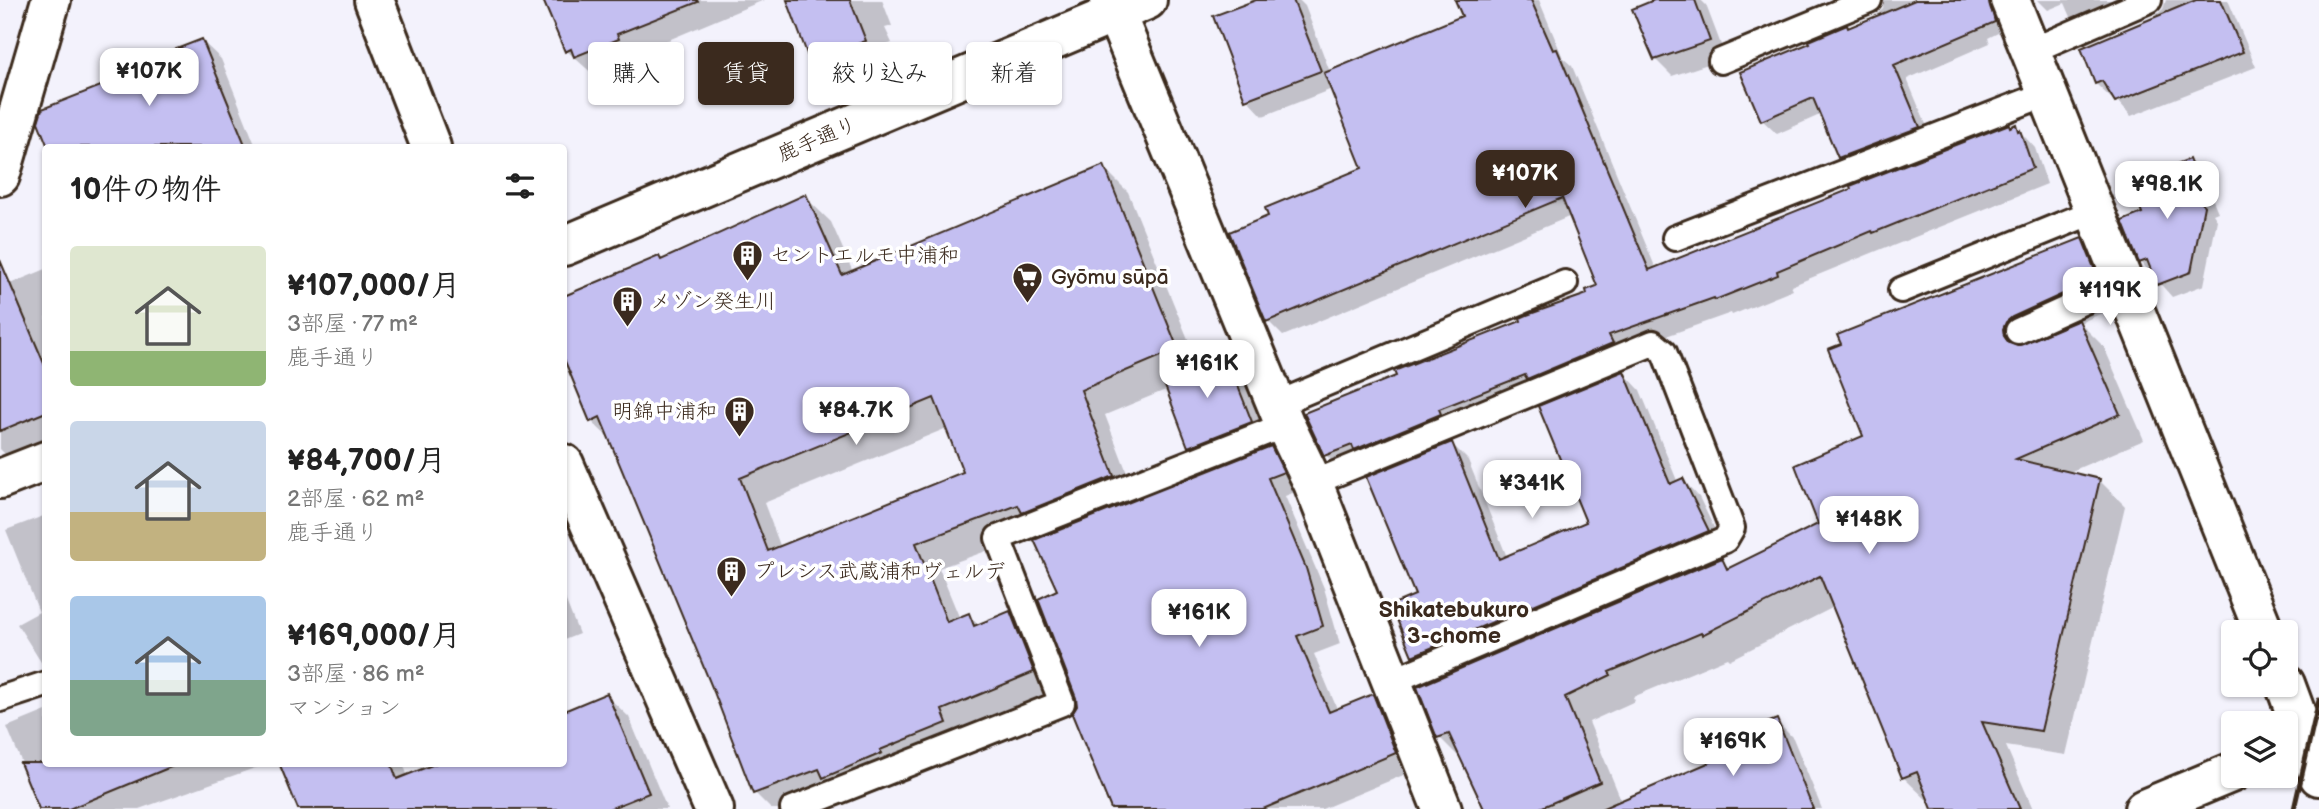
<!DOCTYPE html>
<html lang="ja">
<head>
<meta charset="utf-8">
<style>
  body { margin:0; font-family:"Balsamiq Sans","Klee One",sans-serif; background:#f6f6f6; color:#222; height:100vh; display:flex; flex-direction:column; font-size:26px; white-space:nowrap }
  * { box-sizing:border-box; margin:0 }
  p { font-size:23px; color:#767676 }
  .icon { flex:none; width:38px; height:38px; fill:none; stroke:currentColor; stroke-width:2; stroke-linecap:round; stroke-linejoin:round }
  .map { position:relative; flex:1; overflow:hidden }
  .side { position:absolute; left:42px; top:144px; width:525px; height:623px; display:flex; flex-direction:column; background:#fff; border-radius:7px; box-shadow:0 2px 5px #0004 }
  .side>* { flex:none }
  .banner { position:absolute; left:588px; top:42px; width:665px; height:63px; display:flex; gap:14px }
  .tools { position:absolute; left:2221px; top:620px; display:grid; gap:14px }
  .tools a { display:grid; place-items:center; width:77px; height:77px; border-radius:7px; background:#fff; box-shadow:0 2px 5px #0004; font-size:35px }
  .price { position:absolute; translate:-50% -60px; padding:0 16px; border-radius:14px; background:#fff; color:#222; font-size:23px; line-height:46px; filter:drop-shadow(0 2px 4px #0008) }
  .price::after { content:''; position:absolute; left:50%; top:42px; width:21px; height:16px; margin-left:-10px; background:inherit; clip-path:polygon(0 0,100% 0,50% 100%) }
  .price.active { background:#3b2a1e; color:#fff }
  ul { padding:0; list-style:none }
  li { display:flex; align-items:center; gap:21px; height:175px; padding:0 28px }
  li span { display:grid; place-items:center; flex:none; width:196px; height:140px; border-radius:7px; color:#555 }
  li>.icon { margin-inline-start:auto }
  span .icon { width:84px; height:84px; fill:#fffc; stroke-width:1 }
  li b { font-size:30px }
  h2 { display:flex; justify-content:space-between; align-items:center; height:84px; padding:0 28px; font-size:30px }
  .pill { padding:0 24px; border-radius:7px; background:#fff; box-shadow:0 2px 5px #0004; font-size:24px; line-height:63px }
  .pill.active { background:#3b2a1e; color:#fff }
  .map>svg:first-child { display:block }
  .shadow { fill:#0003; fill-rule:evenodd }
  .building { fill:#c4bff1; stroke:#3b2a1e; stroke-width:2; fill-rule:evenodd }
  .lines { fill:none; stroke-linecap:round; stroke-linejoin:round }
  .service-casing { stroke:#3b2a1e; stroke-width:30 }
  .minor-casing { stroke:#3b2a1e; stroke-width:44 }
  .tertiary-casing { stroke:#3b2a1e; stroke-width:44 }
  .service { stroke:#fff; stroke-width:24 }
  .minor { stroke:#fff; stroke-width:38 }
  .tertiary { stroke:#fff; stroke-width:38 }
  .rail { stroke:#3b2a1e; stroke-width:5 }
  .labels { text-anchor:middle; stroke-width:7; stroke-linejoin:round; paint-order:stroke }
  .street-label { font-size:21px; fill:#3b2a1e; stroke:#fff }
  .poi-label { font-size:21px; fill:#3b2a1e; stroke:#fff; text-anchor:start }
  .neighbourhood-label { font-size:23px; font-weight:bold; fill:#3b2a1e; stroke:#fff }
</style>
</head>
<body>
<div class="map">
<svg width="2319" height="809" viewBox="0 0 2319 809">
  <rect width="100%" height="100%" fill="#f3f2fc"/>
  <filter id="ink" filterUnits="userSpaceOnUse"><feTurbulence type="fractalNoise" baseFrequency=".0143" numOctaves="2"/><feDisplacementMap in="SourceGraphic" scale="14" xChannelSelector="R" yChannelSelector="G"/><feConvolveMatrix kernelMatrix="1 2 1 2 8 2 1 2 1" color-interpolation-filters="sRGB"/></filter>
  <g filter="url(#ink)">
    <!-- shadow -->
    <path class="shadow" d="M545,0h219l-129,54 2,4 -42,18 -28,-25z
      M789,0h93l10,26 -7,2 7,15 -13,5 5,12 -12,4 2,6 -42,15 -19,-19z
      M1260,0h39l6,6 25,66 134,-55 -7,-17h82l24,58 9,8 84,203 359,-143 20,22 12,36 -157,63 -1,-1 -98,40 2,4 -61,25 -1,-2 -107,38 -282,120 -16,-16 -20,-41 284,-119 9,-8 -28,-71 -288,120 -15,-15 2,-104 94,-48 -32,-80 -69,27 -16,-17z
      M1659,0h42l5,5 20,53 -54,18 -17,-17z
      M1884,0h124l-2,29 -18,9 2,5 -83,36 26,62 -79,31 -14,-15 -18,-43 -45,20 -15,-14 -19,-47 133,-58 7,-6z
      M2038,0h120l-72,31 -15,-14 -6,-14 -17,7z
      M2166,0h62l28,67 -125,49 -17,-20 -3,2 -15,-14 -13,-37 73,-32 7,-6z
      M202,41l19,18 35,88h-206l95,-76z
      M2189,161l13,13 16,38 -5,2 4,6 -13,65 -32,12 -31,-35 3,-48z
      M1103,167l25,25 71,174 26,-11 16,17 26,67 -61,24 -17,-17 -21,-57 -63,26 33,86 133,-52 18,18 11,23 -15,6 39,92 16,56 -26,10 24,57 35,-15 17,18 23,57 -91,38h-210l-34,-103 -30,-170 -6,-5 -103,37 21,51 9,-4 10,11 31,-13 25,25 23,59 -154,78 2,4 -56,23 -8,-7 -38,14h-33l-16,-16 -96,-240 -47,-112 -21,-20 -27,-66v-57l95,-40 3,3 143,-64 26,25 22,50zM947,428l18,45 -184,75 -17,-45z
      M2081,240l26,25 15,39 -42,19 24,24 40,93 -77,33 33,8 25,25 -59,249 -60,-9 27,63h-99l-3,-8 -2,1 -26,-25 -69,-170 -105,53 -2,-2 -94,39 2,4 -46,21 35,85 -5,2h-133l-22,-47 -25,-25 282,-177 10,9 90,-44 44,-88z
      M46,269v170l-40,16 -6,-6v-161z
      M1624,373l16,17 38,93 5,-3 16,17 25,51 -294,124 -16,-17 -21,-49 24,-10 35,-152 16,16 39,97 81,-34z
      M46,515v155l-29,-46 22,-12 -33,-82z
      M564,596l15,38 -15,6z
      M606,695l23,22 38,92h-368l-19,-46h123l5,14 33,-14h123v-51z
      M46,711v52h223l-130,46h-98l-34,-82z
      M1776,721l17,17 29,71h-190l86,-48z"/>
    <!-- building -->
    <path class="building" d="M543,0h154l1,2 -81,32 2,5 -45,18 -3,-8 -6,3z
      M787,0h63l16,41 -12,4 2,5 -44,17z
      M1256,0h37l28,71 -76,29 -32,-84z
      M1455,0h76l22,50 4,-1 92,221 202,-81 -1,-3 159,-62 1,3 6,-3 2,7 2,-1 13,38 -160,65 -1,-2 -95,40 1,4 -63,25 -1,-2 -105,37 4,8 -86,36 -2,-4 -86,34 2,5 -87,36 -2,-5 -28,11 -20,-43 92,-37 -2,-5 127,-50 -1,-3 7,-3 60,-21 -1,-4 11,-4 -35,-88 -296,124 -37,-90 39,-16 -3,-8 97,-40 -38,-95 138,-57z
      M1654,0h41l15,41 -56,19 -22,-51z
      M1915,0h74l6,22 -101,43 26,62 -82,31 -25,-60 -52,23 -21,-49 70,-29 -1,-2 38,-16 1,3z
      M2196,0h25l22,52 -128,50 -13,-21 -7,3 -14,-36z
      M202,39l44,108h-198l-10,-25 4,-13 100,-39 -2,-7z
      M2189,159l16,40 -4,2 3,5 -13,66 -34,13 -10,-25 -8,3 -17,-42 20,-8 -12,-30z
      M1104,165l74,184 -97,41 33,86 -92,37 -4,-8 -102,38 31,79 22,-9 5,13 36,-15 24,61 -92,38 5,13 -67,27 2,3 -59,25 -4,-9 -66,25 -39,-102 -114,-275 -10,5 -26,-63v-63l95,-40 2,4 145,-66 36,81zM934,398l29,74 -195,79 -28,-73z
      M2082,238l16,40 -86,39 -6,5 -3,7 1,7 5,7 8,3 62,-26 41,94 -104,45 84,20 -59,252 -59,-9 38,87h-88l-15,-37 -15,6 -82,-202 -118,59 -1,-2 -92,39 2,3 -46,22 35,85 -62,27h-54l-35,-75 -12,4 -20,-51 305,-129 5,11 91,-45 -23,-59 68,-29 -35,-87 13,-5 -4,-9z
      M0,260l46,108v44l-46,19z
      M1225,353l27,69 -64,25 -26,-69z
      M1624,371l46,113 13,-6 26,53 -297,125 -21,-51 24,-10 -49,-118 86,-35 47,117 87,-37 -48,-116z
      M1271,446l13,26 -16,6 38,90 17,58 -26,10 32,76 44,-18 23,59 -133,56h-152l-39,-95 5,-8 -1,-8 -38,-99 19,-9 -23,-50z
      M607,693l42,100 -40,16h-311l-19,-46h112l6,16 40,-16h127v-52z
      M1777,719l36,90h-212l114,-49 -6,-15z
      M20,763h158v1l-109,45h-30z"/>
    <g class="lines">
      <defs>
        <path id="service" d="M2031,51l118,-51
          M1721,61l148,-61
          M1675,238l373,-145
          M1901,290l194,-79
          M2018,331l106,-48
          M1277,404l288,-121
          M1313,483l340,-140 11,9 68,176 -7,12 -335,142
          M0,699l46,-15
          M793,809l269,-106 -64,-165 287,-113"/>
        <path id="minor" d="M1110,0l175,425 28,58 129,326
          M2010,0l254,632
          M0,176l51,-176
          M2285,684l34,92
          M2144,809l89,-37"/>
        <path id="tertiary" d="M374,0l57,147
          M564,246l583,-246
          M564,464l150,345
          M0,479l46,-18"/>
      </defs>
      <!-- service casing -->
      <use href="#service" class="service-casing"/>
      <!-- minor casing -->
      <use href="#minor" class="minor-casing"/>
      <!-- tertiary casing -->
      <use href="#tertiary" class="tertiary-casing"/>
      <!-- service -->
      <use href="#service" class="service"/>
      <!-- minor -->
      <use href="#minor" class="minor"/>
      <!-- tertiary -->
      <use href="#tertiary" class="tertiary"/>
      <!-- rail -->
      <path class="rail" d="M2294,809l25,-109"/>
    </g>
  </g>
  <!-- icons -->
  <defs>
    <symbol id="building-pin" viewBox="-11 -11 22 30"><path d="M0 17L-7.5 6A9.5 9.5 0 1 1 7.5 6Z" fill="#3b2a1e" stroke="#fff"/><path d="M-4-6H4V6H1V3H-1V6H-4ZM-2.5-4.3h1.7v1.8h-1.7ZM.8-4.3h1.7v1.8H.8ZM-2.5-1h1.7V.8h-1.7ZM.8-1h1.7V.8H.8Z" fill="#fff"/></symbol>
    <symbol id="supermarket-pin" viewBox="-11 -11 22 30"><path d="M0 17L-7.5 6A9.5 9.5 0 1 1 7.5 6Z" fill="#3b2a1e" stroke="#fff"/><path d="M-6-5.5h2.5l.6 2H6L4.5 2H-2.5L-4.4-4H-6ZM-1.5 3.2a1.3 1.3 0 1 0 .1 0ZM3 3.2a1.3 1.3 0 1 0 .1 0Z" fill="#fff"/></symbol>
  </defs>
  <g fill-rule="evenodd">
    <use href="#building-pin" x="730" y="238" width="35" height="47"/>
    <use href="#supermarket-pin" x="1010" y="260" width="35" height="47"/>
    <use href="#building-pin" x="610" y="284" width="35" height="47"/>
    <use href="#building-pin" x="722" y="394" width="35" height="47"/>
    <use href="#building-pin" x="714" y="554" width="35" height="47"/>
  </g>
  <g class="labels">
    <!-- street labels -->
    <g class="street-label">
      <text transform="translate(817 139) rotate(-23)" y="7">鹿手通り</text>
    </g>
    <!-- poi labels -->
    <g class="poi-label">
      <text x="770" y="262">セントエルモ中浦和</text>
      <text x="1051" y="284">Gyōmu sūpā</text>
      <text x="650" y="308">メゾン癸生川</text>
      <text x="717" y="418" text-anchor="end">明錦中浦和</text>
      <text x="754" y="578">プレシス武蔵浦和ヴェルデ</text>
    </g>
    <!-- neighbourhood labels -->
    <g class="neighbourhood-label">
      <text x="1454" y="617">Shikatebukuro<tspan x="1454" dy="26">3-chome</tspan></text>
    </g>
  </g>
</svg>
<div class="tools">
<a><svg class="icon" aria-label="locate" viewBox="0 0 24 24"><circle cx="12" cy="12" r="6"/><path d="M12 2v4M12 18v4M2 12h4M18 12h4"/></svg></a>
<a><svg class="icon" aria-label="layers" viewBox="0 0 24 24"><path d="M12 4l9 5-9 5-9-5zM3 14l9 5 9-5"/></svg></a>
</div>
<b class="price" style="left:149px;top:108px">¥107K</b>
<b class="price active" style="left:1525px;top:210px">¥107K</b>
<b class="price" style="left:2167px;top:221px">¥98.1K</b>
<b class="price" style="left:2110px;top:327px">¥119K</b>
<b class="price" style="left:1207px;top:400px">¥161K</b>
<b class="price" style="left:856px;top:447px">¥84.7K</b>
<b class="price" style="left:1532px;top:520px">¥341K</b>
<b class="price" style="left:1869px;top:556px">¥148K</b>
<b class="price" style="left:1199px;top:649px">¥161K</b>
<b class="price" style="left:1733px;top:778px">¥169K</b>
<div class="banner">
<a class="pill">購入</a>
<a class="pill active">賃貸</a>
<a class="pill">絞り込み</a>
<a class="pill">新着</a>
</div>
<section class="side">
<h2>10件の物件<svg class="icon" aria-label="filters" viewBox="0 0 24 24"><path d="M4 7h16M4 17h16"/><circle cx="9" cy="7" r="2"/><circle cx="15" cy="17" r="2"/></svg></h2>
<ul>
<li><span style="background:linear-gradient(#dfe7d0 75%,#8fb573 0)"><svg class="icon" aria-label="home" viewBox="0 0 24 24"><path d="M3 11l9-7 9 7M6 9v11h12V9"/></svg></span><div><b>¥107,000/月</b><p>3部屋 · 77 m²</p><p>鹿手通り</p></div></li>
<li><span style="background:linear-gradient(#c9d6e8 65%,#c2b280 0)"><svg class="icon" aria-label="home" viewBox="0 0 24 24"><path d="M3 11l9-7 9 7M6 9v11h12V9"/></svg></span><div><b>¥84,700/月</b><p>2部屋 · 62 m²</p><p>鹿手通り</p></div></li>
<li><span style="background:linear-gradient(#a9c7e8 60%,#7fa58c 0)"><svg class="icon" aria-label="home" viewBox="0 0 24 24"><path d="M3 11l9-7 9 7M6 9v11h12V9"/></svg></span><div><b>¥169,000/月</b><p>3部屋 · 86 m²</p><p>マンション</p></div></li>
</ul>
</section>
</div>
</body>
</html>
